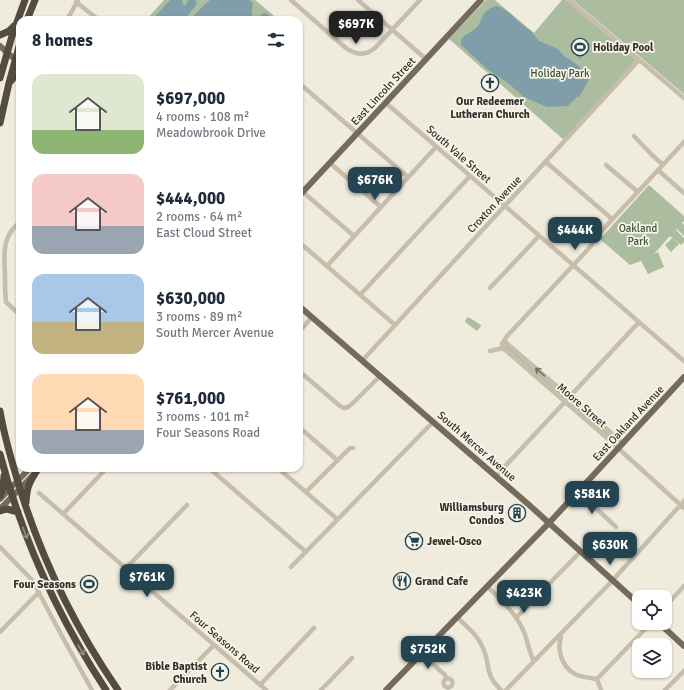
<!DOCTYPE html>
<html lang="en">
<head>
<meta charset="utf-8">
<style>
  body { margin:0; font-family:Signika,sans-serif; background:#f2f2f3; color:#1f2937; height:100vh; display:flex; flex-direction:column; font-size:15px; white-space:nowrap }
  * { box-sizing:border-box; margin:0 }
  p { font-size:13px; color:#747a83 }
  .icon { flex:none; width:22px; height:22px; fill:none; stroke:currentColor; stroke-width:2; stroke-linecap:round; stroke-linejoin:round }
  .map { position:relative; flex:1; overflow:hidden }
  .side { position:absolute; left:16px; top:16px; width:287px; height:456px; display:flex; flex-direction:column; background:#fff; border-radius:12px; box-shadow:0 1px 3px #0004 }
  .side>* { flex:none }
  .fabs { position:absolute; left:632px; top:590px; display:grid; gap:8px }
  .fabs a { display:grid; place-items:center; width:40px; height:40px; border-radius:8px; background:#fff; box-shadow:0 1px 3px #0004; font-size:20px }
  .price { position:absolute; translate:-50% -34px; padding:0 9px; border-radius:8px; background:#244451; color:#fff; font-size:13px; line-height:26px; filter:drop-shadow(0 1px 2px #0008) }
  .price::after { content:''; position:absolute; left:50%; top:24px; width:12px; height:9px; margin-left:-6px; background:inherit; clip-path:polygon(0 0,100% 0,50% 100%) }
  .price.current { background:#222; color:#fff }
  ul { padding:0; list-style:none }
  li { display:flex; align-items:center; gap:12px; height:100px; padding:0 16px }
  li span { display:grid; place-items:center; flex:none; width:112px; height:80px; border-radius:12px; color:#555 }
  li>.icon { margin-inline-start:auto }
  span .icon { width:48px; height:48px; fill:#fffc; stroke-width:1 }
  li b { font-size:17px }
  h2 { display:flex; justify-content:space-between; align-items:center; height:48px; padding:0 16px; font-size:17px }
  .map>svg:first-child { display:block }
  .green { fill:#acbc9f }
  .water { fill:#809ea9 }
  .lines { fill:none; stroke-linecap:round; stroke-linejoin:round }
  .minor { stroke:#c6bdab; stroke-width:4.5 }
  .major { stroke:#756a5c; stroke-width:6 }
  .highway { stroke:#544b41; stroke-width:7 }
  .oneway { stroke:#766f64 }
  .oneway2 { stroke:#958f84 }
  .labels { text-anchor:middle; stroke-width:3.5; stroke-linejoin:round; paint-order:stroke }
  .poi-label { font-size:11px; font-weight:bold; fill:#342f29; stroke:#f7f4e9; text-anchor:start }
  .park-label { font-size:11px; fill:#3d5030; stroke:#f7f4e9 }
  .street-label { font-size:11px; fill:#342f29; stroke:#f7f4e9 }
</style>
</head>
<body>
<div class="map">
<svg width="684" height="690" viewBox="0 0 684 690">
  <rect width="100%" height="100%" fill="#efebdd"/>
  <!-- green -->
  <path class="green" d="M164,0h91l24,20h-133z
    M486,0h9l39,33 28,-33h4l70,60 -72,80 -115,-101z
    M573,0h111v94z
    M649,185l35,31v5l-2,2 2,2v11l-7,-7 -1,1 8,8v4l-3,3 -11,-9 -16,18 4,-2 6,15 -16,7 -7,-13 -11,4 -30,-26z
    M672,238l7,6 -8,8 -6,-7z
    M468,317l13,8v1l-4,5 -12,-9v-1z
    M505,345h2l57,51v1h-1l-58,-50z
    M571,401l47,40 -1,1h-2l-45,-39z"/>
  <!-- water -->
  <path class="water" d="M170,0h12l1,5h3l2,-5h7l2,4 -13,16h-32z
    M210,0h39l4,3c-1,6 -3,12 2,16l9,-6 4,1 5,6h-83l12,-13z
    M497,6l5,2 11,8 5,5 14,11 7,9 19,8 8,9h2l18,14 3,4 -1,6 -9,15h-2l-9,9 -21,1 -23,-10 -16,-14 -21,-14 -26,-24c-2,-10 9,-11 15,-17 4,-4 4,-7 6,-11 3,-6 9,-10 15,-11z
    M575,43l4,3 3,-3 6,6 -8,10 -7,-6 3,-3 -4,-3z"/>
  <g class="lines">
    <!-- minor -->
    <path class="minor" d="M291,0l56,49c11,6 18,7 28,-1l45,-48
      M358,0l68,59
      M569,0l115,98
      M76,2l23,18
      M67,20l11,-20
      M299,83l109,94
      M386,103l298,258
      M634,136l17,18 12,11
      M546,162l66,57
      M330,163l51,44
      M606,165l32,27
      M658,170l26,23
      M303,192l51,44
      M20,222c-18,14 -16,31 -15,52 0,9 0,19 1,28l14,13
      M299,242l96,83
      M327,266l109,-119
      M490,288l49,-52
      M360,295l110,-119
      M299,332l13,-15
      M504,341l119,102
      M503,348l-1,-4 5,-8 73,-78 10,-11 7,-11 87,-94
      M503,348l104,90 77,70
      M490,351l13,-3
      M19,360h1
      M362,361l277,-301
      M299,371l41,35 4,2 4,-1 5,-4 27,-27
      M299,427l38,33
      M209,468l97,84
      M278,468l59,51
      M496,476l143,-154
      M578,491l38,36
      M306,492l44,-44h3
      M39,493l227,197
      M63,514l40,-42 3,-4
      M0,547l32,33 31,58 29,52
      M291,567l142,-145
      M126,568l61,-63
      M487,586c14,14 29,27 37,46 4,10 5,20 10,29
      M665,607l19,-21
      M457,617c10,10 21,18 26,31 8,18 1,26 18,42
      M516,618l65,-67
      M0,632l39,-40
      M561,636c-4,14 0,30 14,38 6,3 15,4 22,5
      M422,654l23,21 1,4
      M443.5 683a4.5 4.5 0 1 1 9 0a4.5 4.5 0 1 1-9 0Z
      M597,679l54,-56
      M597,679l4,11
      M260,685l54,-57
      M170,690l44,-45
      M321,690l31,-32
      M506,690l107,-110 71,-79
      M665,690l19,-19"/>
    <!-- major -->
    <path class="major" d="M0,46l20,18
      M299,196l182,-196
      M299,306l229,198 111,100
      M0,499l30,-31
      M0,509l40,-41
      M659,623l25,23
      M386,690l163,-167 135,-146"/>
    <!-- highway -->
    <path class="highway" d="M27,20l8,-20
      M0,35l9,-4 5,-5
      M0,78l12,-42 13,-36
      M10,82l5,-6 5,-1
      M0,123l9,-40 11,-40
      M0,411c4,24 11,48 18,71 22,74 56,144 100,208
      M0,454c22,84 58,163 106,236
      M0,496l3,-8 1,-12
      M26,502c1,-14 2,-17 10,-30
      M0,511l7,-2 11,3"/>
  </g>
  <!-- one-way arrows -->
  <defs><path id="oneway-shaft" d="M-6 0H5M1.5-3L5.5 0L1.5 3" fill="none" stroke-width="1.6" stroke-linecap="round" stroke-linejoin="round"/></defs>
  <use class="oneway" href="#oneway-shaft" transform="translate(540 372) rotate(-139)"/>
  <g class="oneway2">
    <use href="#oneway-shaft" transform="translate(25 533) rotate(70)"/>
    <use href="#oneway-shaft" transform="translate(81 650) rotate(59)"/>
  </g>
  <!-- icons -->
  <defs>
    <symbol id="stadium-ring" viewBox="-11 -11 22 22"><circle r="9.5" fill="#f7f4e9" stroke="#244451" stroke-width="1.5"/><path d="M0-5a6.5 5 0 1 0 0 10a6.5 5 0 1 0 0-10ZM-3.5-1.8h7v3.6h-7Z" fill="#244451"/></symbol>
    <symbol id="church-ring" viewBox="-11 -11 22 22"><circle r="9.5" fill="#f7f4e9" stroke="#244451" stroke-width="1.5"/><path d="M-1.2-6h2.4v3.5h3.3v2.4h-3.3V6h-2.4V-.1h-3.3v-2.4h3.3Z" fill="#244451"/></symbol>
    <symbol id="building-ring" viewBox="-11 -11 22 22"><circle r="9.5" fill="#f7f4e9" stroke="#244451" stroke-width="1.5"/><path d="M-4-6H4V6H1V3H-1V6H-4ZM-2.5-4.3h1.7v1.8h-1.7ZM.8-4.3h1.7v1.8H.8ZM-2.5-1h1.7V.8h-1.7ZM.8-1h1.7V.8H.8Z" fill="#244451"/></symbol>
    <symbol id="supermarket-ring" viewBox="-11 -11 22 22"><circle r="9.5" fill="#f7f4e9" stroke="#244451" stroke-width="1.5"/><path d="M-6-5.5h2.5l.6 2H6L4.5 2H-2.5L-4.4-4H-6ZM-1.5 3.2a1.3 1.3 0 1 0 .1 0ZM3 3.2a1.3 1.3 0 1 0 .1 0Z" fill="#244451"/></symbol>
    <symbol id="restaurant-ring" viewBox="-11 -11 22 22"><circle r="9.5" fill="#f7f4e9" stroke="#244451" stroke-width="1.5"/><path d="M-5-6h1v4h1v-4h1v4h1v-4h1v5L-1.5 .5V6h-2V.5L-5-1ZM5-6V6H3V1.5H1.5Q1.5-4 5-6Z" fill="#244451"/></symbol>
  </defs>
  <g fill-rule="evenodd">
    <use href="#stadium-ring" x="570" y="37" width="20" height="20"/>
    <use href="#church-ring" x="480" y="73" width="20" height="20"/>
    <use href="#building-ring" x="507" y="503" width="20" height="20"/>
    <use href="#supermarket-ring" x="404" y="531" width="20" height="20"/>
    <use href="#restaurant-ring" x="392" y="571" width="20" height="20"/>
    <use href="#stadium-ring" x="79" y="574" width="20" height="20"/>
    <use href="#church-ring" x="210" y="662" width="20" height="20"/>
  </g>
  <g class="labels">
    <!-- poi labels -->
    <g class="poi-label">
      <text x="593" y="51">Holiday Pool</text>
      <text x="490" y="105" text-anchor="middle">Our Redeemer<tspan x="490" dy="13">Lutheran Church</tspan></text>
      <text x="504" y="511" text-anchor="end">Williamsburg<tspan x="504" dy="13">Condos</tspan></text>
      <text x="427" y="545">Jewel-Osco</text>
      <text x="415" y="585">Grand Cafe</text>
      <text x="76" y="588" text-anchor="end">Four Seasons</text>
      <text x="207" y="670" text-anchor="end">Bible Baptist<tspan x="207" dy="13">Church</tspan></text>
    </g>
    <!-- park labels -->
    <g class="park-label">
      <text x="560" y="77">Holiday Park</text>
      <text x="638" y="232">Oakland<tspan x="638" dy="13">Park</tspan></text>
    </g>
    <!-- street labels -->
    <g class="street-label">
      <text transform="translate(383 91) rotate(-47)" y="4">East Lincoln Street</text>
      <text transform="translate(459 154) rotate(41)" y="4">South Vale Street</text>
      <text transform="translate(494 204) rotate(-47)" y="4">Croxton Avenue</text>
      <text transform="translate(582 405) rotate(41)" y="4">Moore Street</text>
      <text transform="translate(628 423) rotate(-47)" y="4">East Oakland Avenue</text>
      <text transform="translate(477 446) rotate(41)" y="4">South Mercer Avenue</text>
      <text transform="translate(225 642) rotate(41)" y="4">Four Seasons Road</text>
    </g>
  </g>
</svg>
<div class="fabs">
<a><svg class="icon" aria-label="locate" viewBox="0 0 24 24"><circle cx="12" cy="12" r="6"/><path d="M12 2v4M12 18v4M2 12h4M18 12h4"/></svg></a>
<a><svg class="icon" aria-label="layers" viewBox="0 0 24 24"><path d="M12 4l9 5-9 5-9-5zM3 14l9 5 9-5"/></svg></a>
</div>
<b class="price current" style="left:356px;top:45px">$697K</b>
<b class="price" style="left:375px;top:201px">$676K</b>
<b class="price" style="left:575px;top:251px">$444K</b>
<b class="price" style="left:592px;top:515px">$581K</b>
<b class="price" style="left:610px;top:566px">$630K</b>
<b class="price" style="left:147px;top:598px">$761K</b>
<b class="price" style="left:524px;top:614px">$423K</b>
<b class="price" style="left:428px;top:670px">$752K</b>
<section class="side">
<h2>8 homes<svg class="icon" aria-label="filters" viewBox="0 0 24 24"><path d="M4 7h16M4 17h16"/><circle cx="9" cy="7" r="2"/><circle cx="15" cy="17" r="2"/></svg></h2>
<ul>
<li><span style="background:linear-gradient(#dfe7d0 70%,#8fb573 0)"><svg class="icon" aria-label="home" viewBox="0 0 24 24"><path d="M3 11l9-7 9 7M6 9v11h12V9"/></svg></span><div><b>$697,000</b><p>4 rooms · 108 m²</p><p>Meadowbrook Drive</p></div></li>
<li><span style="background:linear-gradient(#f6c9c9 65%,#9aa5b1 0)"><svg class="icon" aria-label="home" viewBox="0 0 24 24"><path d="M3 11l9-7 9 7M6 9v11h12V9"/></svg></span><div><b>$444,000</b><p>2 rooms · 64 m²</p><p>East Cloud Street</p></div></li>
<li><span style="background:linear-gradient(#a9c7e8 60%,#c2b280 0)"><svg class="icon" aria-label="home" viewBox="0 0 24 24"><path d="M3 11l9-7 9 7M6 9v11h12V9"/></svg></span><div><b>$630,000</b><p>3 rooms · 89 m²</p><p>South Mercer Avenue</p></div></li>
<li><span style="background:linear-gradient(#ffd9b3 70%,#9aa5b1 0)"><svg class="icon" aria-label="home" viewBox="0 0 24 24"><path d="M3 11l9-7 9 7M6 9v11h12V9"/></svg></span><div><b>$761,000</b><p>3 rooms · 101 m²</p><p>Four Seasons Road</p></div></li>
</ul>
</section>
</div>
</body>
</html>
